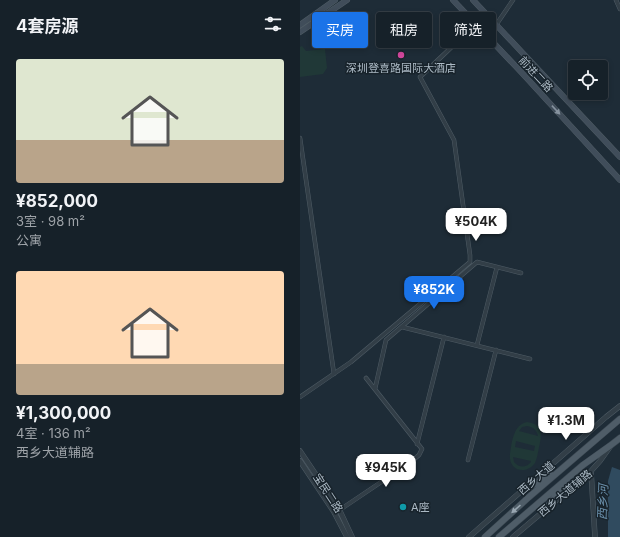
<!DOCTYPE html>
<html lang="zh">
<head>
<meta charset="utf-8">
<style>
  body { margin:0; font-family:Inter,"Noto Sans SC",sans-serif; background:#232e35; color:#f1f3f6; height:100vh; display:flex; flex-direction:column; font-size:15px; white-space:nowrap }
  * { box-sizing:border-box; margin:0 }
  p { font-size:13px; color:#9ea3a8 }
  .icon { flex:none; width:22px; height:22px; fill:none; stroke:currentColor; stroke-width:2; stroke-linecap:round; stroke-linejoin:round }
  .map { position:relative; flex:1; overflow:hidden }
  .sheet { display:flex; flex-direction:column; background:#162129; width:300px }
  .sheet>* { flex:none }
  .top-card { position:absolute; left:12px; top:12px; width:248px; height:36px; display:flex; gap:8px }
  .tools { position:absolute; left:268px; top:60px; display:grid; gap:8px }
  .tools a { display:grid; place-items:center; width:40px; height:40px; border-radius:4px; background:#162129; box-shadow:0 2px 6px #0003,0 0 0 1px #353e46; font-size:20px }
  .price { position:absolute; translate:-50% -34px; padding:0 9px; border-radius:8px; background:#fff; color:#222; font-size:13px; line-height:26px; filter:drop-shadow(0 1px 2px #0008) }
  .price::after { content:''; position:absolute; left:50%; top:24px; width:12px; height:9px; margin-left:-6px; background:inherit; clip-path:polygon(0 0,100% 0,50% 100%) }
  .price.current { background:#1a73e8; color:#fff }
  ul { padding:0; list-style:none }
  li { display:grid; align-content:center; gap:8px; height:212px; padding:0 16px }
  li span { display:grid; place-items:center; height:124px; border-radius:4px; color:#555 }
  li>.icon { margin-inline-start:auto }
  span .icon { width:72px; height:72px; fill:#fffc; stroke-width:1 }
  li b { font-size:17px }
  h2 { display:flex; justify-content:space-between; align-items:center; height:48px; padding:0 16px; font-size:17px }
  .pill { padding:0 14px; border-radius:4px; background:#162129; box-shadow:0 2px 6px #0003,0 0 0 1px #353e46; font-size:14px; line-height:36px }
  .pill.current { background:#1a73e8; color:#fff }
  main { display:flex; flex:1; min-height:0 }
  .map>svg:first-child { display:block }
  .green { fill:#203837; fill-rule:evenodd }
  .water { fill:#304b5f }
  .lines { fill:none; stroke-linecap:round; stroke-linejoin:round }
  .minor-casing { stroke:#4f5c65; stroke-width:4.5 }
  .tertiary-casing { stroke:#4f5c65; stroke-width:5.5 }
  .secondary-casing { stroke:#4f5c65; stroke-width:6 }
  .primary-casing { stroke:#3b4751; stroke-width:7 }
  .minor { stroke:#323e47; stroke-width:3.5 }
  .tertiary { stroke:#323e47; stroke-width:4.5 }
  .secondary { stroke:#404d5a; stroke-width:5 }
  .primary { stroke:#4f5d68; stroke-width:6 }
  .oneway { fill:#86939f }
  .oneway2 { fill:#99a7b2 }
  .hotel-dot { fill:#d1479c; stroke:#18232b; stroke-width:1.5 }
  .culture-dot { fill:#0f9aa8; stroke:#18232b; stroke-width:1.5 }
  .labels { text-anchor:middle; stroke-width:3; stroke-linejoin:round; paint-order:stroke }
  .poi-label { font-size:11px; fill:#abb9c4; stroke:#18232b }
  .street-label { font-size:11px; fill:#abb9c4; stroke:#18232b }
  .water-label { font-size:12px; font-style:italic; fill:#6a8faa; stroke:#18232b }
</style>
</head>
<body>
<main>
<section class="sheet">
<h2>4套房源<svg class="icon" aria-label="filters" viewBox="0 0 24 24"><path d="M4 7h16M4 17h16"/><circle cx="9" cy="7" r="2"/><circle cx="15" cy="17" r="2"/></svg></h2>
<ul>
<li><span style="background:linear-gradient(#dfe7d0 65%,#b9a48a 0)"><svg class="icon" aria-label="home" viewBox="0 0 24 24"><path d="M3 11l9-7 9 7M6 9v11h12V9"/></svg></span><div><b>¥852,000</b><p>3室 · 98 m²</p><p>公寓</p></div></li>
<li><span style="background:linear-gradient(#ffd9b3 75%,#b9a48a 0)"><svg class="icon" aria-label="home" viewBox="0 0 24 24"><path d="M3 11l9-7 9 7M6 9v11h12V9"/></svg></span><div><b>¥1,300,000</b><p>4室 · 136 m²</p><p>西乡大道辅路</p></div></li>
</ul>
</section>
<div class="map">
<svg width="320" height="537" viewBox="0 0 320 537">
  <rect width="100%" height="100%" fill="#1e2c37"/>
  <!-- green -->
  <path class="green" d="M2,46l4,5 19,-2 2,19 -4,6 -23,3v-30z
    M227,422c16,2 15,13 12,25 -1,6 -2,11 -4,16 -10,13 -27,7 -25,-9 2,-12 3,-29 17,-32zM227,426c6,1 10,4 11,10l-19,-5 3,-4zM216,441l19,5 -1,5 -19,-4zM213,457l18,4v1c-5,6 -12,6 -17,0z"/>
  <!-- water -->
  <path class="water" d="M312,467l8,3v67h-12v-56z"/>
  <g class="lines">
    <defs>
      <path id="minor" d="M316,0l4,9
        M196,25l17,-25
        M0,138l34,236
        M102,327l128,32
        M177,345l20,-78
        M75,389l11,-49 91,-78 44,11
        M0,397l51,-35 119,-100v-7l-16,-115 -34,-63 56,-53
        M117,444l27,-107
        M168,460l28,-110
        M38,509l6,-2 67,-45 8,-7 3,-6 -56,-71"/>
      <path id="tertiary" d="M0,451l39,58 13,28
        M0,461l34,51 13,25
        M291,471l4,66
        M169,537l137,-120 14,-11
        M213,537l78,-66 9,-10 10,-14"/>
      <path id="secondary" d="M153,0l69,73 98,107
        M173,0l147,157
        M0,25l35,-25
        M0,32l47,-32"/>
      <path id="primary" d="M222,491l29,-16
        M246,509l18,-25
        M185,537l44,-40 91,-78
        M199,537l84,-72 28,-20 9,-7"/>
    </defs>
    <!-- minor casing -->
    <use href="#minor" class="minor-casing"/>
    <!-- tertiary casing -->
    <use href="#tertiary" class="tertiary-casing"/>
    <!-- secondary casing -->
    <use href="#secondary" class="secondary-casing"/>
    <!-- primary casing -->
    <use href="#primary" class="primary-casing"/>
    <!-- minor -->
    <use href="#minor" class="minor"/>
    <!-- tertiary -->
    <use href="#tertiary" class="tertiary"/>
    <!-- secondary -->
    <use href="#secondary" class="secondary"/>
    <!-- primary -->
    <use href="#primary" class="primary"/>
  </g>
  <!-- one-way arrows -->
  <defs><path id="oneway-solid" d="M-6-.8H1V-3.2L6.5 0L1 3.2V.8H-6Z"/></defs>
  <use class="oneway" href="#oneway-solid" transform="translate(256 110) rotate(47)"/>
  <use class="oneway2" href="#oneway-solid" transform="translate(216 509) rotate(138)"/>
  <!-- markers -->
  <circle class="hotel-dot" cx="101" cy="55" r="4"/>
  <circle class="culture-dot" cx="103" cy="507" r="4"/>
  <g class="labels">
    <!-- poi labels -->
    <g class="poi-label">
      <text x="101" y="72">深圳登喜路国际大酒店</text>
      <text x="111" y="511" text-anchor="start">A座</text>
    </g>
    <!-- street labels -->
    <g class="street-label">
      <text transform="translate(236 74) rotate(47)" y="4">前进二路</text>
      <text transform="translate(236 478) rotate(-41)" y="4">西乡大道</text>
      <text transform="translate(28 493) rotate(57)" y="4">宝民二路</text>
      <text transform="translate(265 493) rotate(-40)" y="4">西乡大道辅路</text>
    </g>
    <!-- water labels -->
    <g class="water-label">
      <text transform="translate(303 502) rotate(-88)" y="4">西乡河</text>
    </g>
  </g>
</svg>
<div class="tools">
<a><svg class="icon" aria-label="locate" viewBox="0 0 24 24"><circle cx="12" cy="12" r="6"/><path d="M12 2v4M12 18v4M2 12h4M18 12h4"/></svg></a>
</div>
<b class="price" style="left:176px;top:242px">¥504K</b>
<b class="price current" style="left:134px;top:310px">¥852K</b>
<b class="price" style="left:266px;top:441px">¥1.3M</b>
<b class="price" style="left:86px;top:488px">¥945K</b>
<div class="top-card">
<a class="pill current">买房</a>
<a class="pill">租房</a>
<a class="pill">筛选</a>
</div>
</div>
</main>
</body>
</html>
